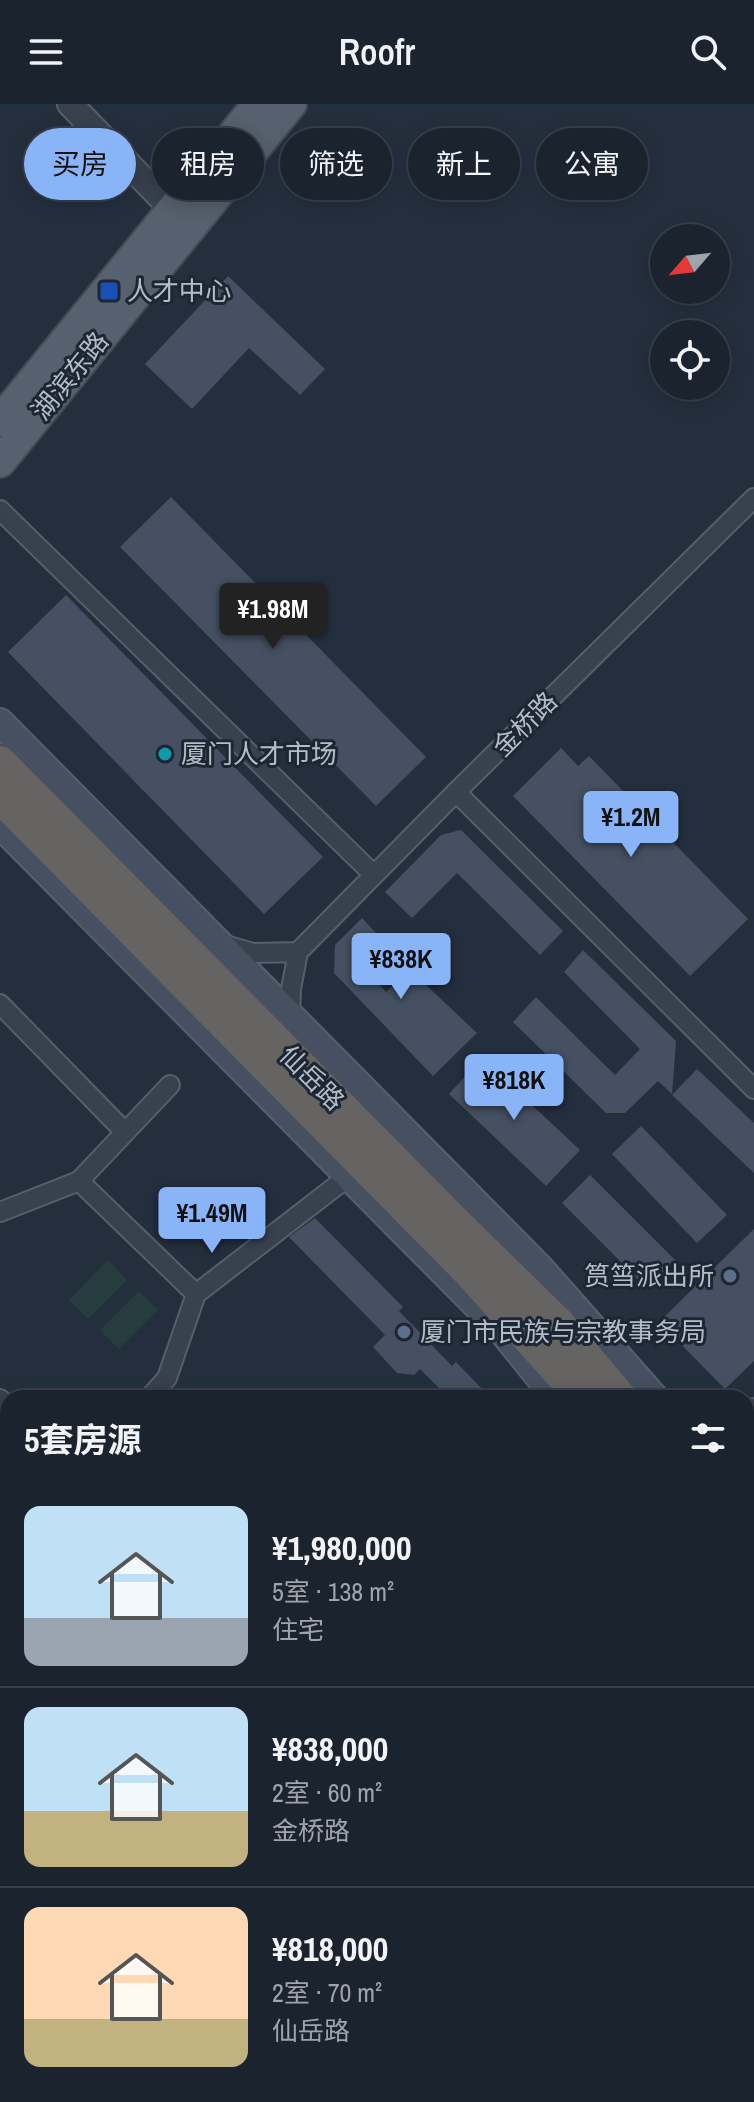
<!DOCTYPE html>
<html lang="zh">
<head>
<meta charset="utf-8">
<style>
  body { margin:0; font-family:"Archivo Narrow","Noto Sans SC",sans-serif; background:#282f3a; color:#f1f3f6; height:100vh; display:flex; flex-direction:column; font-size:30px; white-space:nowrap }
  * { box-sizing:border-box; margin:0 }
  p { font-size:26px; color:#a0a4aa }
  .icon { flex:none; width:44px; height:44px; fill:none; stroke:currentColor; stroke-width:2; stroke-linecap:round; stroke-linejoin:round }
  .map { position:relative; flex:1; overflow:hidden }
  .drawer { position:absolute; left:0px; top:1286px; width:754px; height:712px; display:flex; flex-direction:column; background:#1b232e; border-radius:24px 24px 0 0; box-shadow:0 4px 20px #0003,0 0 0 2px #39404a }
  .drawer>* { flex:none }
  .top-card { position:absolute; left:24px; top:24px; width:706px; height:72px; display:flex; gap:16px }
  .needle { width:52px; rotate:242deg }
  .buttons { position:absolute; left:650px; top:120px; display:grid; gap:16px }
  .buttons a { display:grid; place-items:center; width:80px; height:80px; border-radius:50%; background:#1b232e; box-shadow:0 4px 20px #0003,0 0 0 2px #39404a; font-size:40px }
  .price { position:absolute; translate:-50% -68px; padding:0 18px; border-radius:8px; background:#8ab4f8; color:#111; font-size:26px; line-height:52px; filter:drop-shadow(0 2px 4px #0008) }
  .price::after { content:''; position:absolute; left:50%; top:48px; width:24px; height:18px; margin-left:-12px; background:inherit; clip-path:polygon(0 0,100% 0,50% 100%) }
  .price.on { background:#222; color:#fff }
  ul { padding:0; list-style:none }
  li { display:flex; align-items:center; gap:24px; height:200px; padding:0 24px }
  li+li { border-top:2px solid #39404a }
  li span { display:grid; place-items:center; flex:none; width:224px; height:160px; border-radius:16px; color:#555 }
  li>.icon { margin-inline-start:auto }
  span .icon { width:96px; height:96px; fill:#fffc; stroke-width:1 }
  li b { font-size:34px }
  h2 { display:flex; justify-content:space-between; align-items:center; height:96px; padding:0 24px; font-size:34px }
  .tag { padding:0 28px; border-radius:36px; background:#1b232e; box-shadow:0 4px 20px #0003,0 0 0 2px #39404a; font-size:28px; line-height:72px }
  .tag.on { background:#8ab4f8; color:#111 }
  header { display:flex; justify-content:space-between; align-items:center; height:104px; padding:0 24px; background:#1b232e; font-size:36px; font-weight:600 }
  .map>svg:first-child { display:block }
  .green { fill:#263c3f }
  .building { fill:#455162 }
  .lines { fill:none; stroke-linecap:round; stroke-linejoin:round }
  .minor-casing { stroke:#565f6c; stroke-width:22 }
  .tertiary-casing { stroke:#565f6c; stroke-width:28 }
  .secondary-casing { stroke:#565f6c; stroke-width:30 }
  .primary-casing { stroke:#414a57; stroke-width:34 }
  .trunk-casing { stroke:#434c59; stroke-width:36 }
  .minor { stroke:#38414e; stroke-width:18 }
  .tertiary { stroke:#38414e; stroke-width:24 }
  .secondary { stroke:#465061; stroke-width:26 }
  .primary { stroke:#56606e; stroke-width:30 }
  .trunk { stroke:#656462; stroke-width:32 }
  .transit-dot { fill:#1a4fb4; stroke:#1d2633; stroke-width:3 }
  .culture-dot { fill:#0f9aa8; stroke:#1d2633; stroke-width:3 }
  .service-dot { fill:#5c6f8a; stroke:#1d2633; stroke-width:3 }
  .labels { text-anchor:middle; stroke-width:6; stroke-linejoin:round; paint-order:stroke }
  .poi-label { font-size:26px; fill:#b4bcc9; stroke:#1d2633; text-anchor:start }
  .street-label { font-size:26px; fill:#b4bcc9; stroke:#1d2633 }
</style>
</head>
<body>
<header><svg class="icon" aria-label="menu" viewBox="0 0 24 24"><path d="M4 6h16M4 12h16M4 18h16"/></svg>Roofr<svg class="icon" aria-label="search" viewBox="0 0 24 24"><circle cx="10" cy="10" r="6"/><path d="M15 15l6 6"/></svg></header>
<div class="map">
<svg width="754" height="1998" viewBox="0 0 754 1998">
  <rect width="100%" height="100%" fill="#242f3e"/>
  <!-- green -->
  <path class="green" d="M108,1156l19,20 -39,39 -19,-19z
    M139,1187l19,19 -39,39 -19,-19z
    M0,1867l8,1v122h77l4,8h-89z"/>
  <!-- building -->
  <path class="building" d="M228,172l97,93 -25,26 -51,-47 -57,61 -47,-45z
    M171,393l255,260 -50,49 -256,-259z
    M66,491l257,262 -59,57 -256,-262z
    M561,644l17,18 11,-10 159,163 -58,57 -177,-180z
    M461,726l102,101 -23,24 -83,-82 -45,45 -27,-26 56,-57z
    M362,814l30,32 -22,24 16,18 24,-22 67,63 -44,43 -99,-103 1,-28z
    M583,846l93,91 -4,53 -14,-13 -33,32h-19l-93,-91 23,-25 79,78 25,-26 -76,-77z
    M482,954l98,92 -34,36 -97,-92z
    M697,965l57,54v50l-82,-78z
    M641,1022l86,89 -30,28 -85,-89z
    M590,1071l87,87 -28,28 -87,-87z
    M315,1114l88,89 -4,4 53,55 4,-4 35,36h-42l-29,-29 -6,6 -17,-2 -24,-26 12,-12 -96,-98z
    M754,1125v132l-29,28 -66,-67z"/>
  <g class="lines">
    <defs>
      <path id="minor" d="M0,406l374,365
        M456,688l298,297
        M222,840l31,9 45,-1
        M298,848l158,-160 298,-294
        M0,900l125,128
        M290,913l1,-28 7,-37
        M79,1077l117,113
        M0,1108l79,-31 91,-96
        M149,1294l18,-20 29,-84 153,-118
        M0,1295l8,7
        M746,1357l8,-53
        M0,1733l8,1"/>
      <path id="tertiary" d="M70,0l102,105"/>
      <path id="secondary" d="M0,618l540,546 115,130
        M0,721l502,506 54,67
        M746,1421l8,13
        M746,1594l8,16"/>
      <path id="primary" d="M0,317l258,-317
        M0,358l291,-358"/>
      <path id="trunk" d="M0,658l454,459 104,102 63,75
        M0,693l470,476 112,125
        M746,1484l8,16
        M746,1525l8,15
        M746,1554l8,15"/>
    </defs>
    <!-- minor casing -->
    <use href="#minor" class="minor-casing"/>
    <!-- tertiary casing -->
    <use href="#tertiary" class="tertiary-casing"/>
    <!-- secondary casing -->
    <use href="#secondary" class="secondary-casing"/>
    <!-- primary casing -->
    <use href="#primary" class="primary-casing"/>
    <!-- trunk casing -->
    <use href="#trunk" class="trunk-casing"/>
    <!-- minor -->
    <use href="#minor" class="minor"/>
    <!-- tertiary -->
    <use href="#tertiary" class="tertiary"/>
    <!-- secondary -->
    <use href="#secondary" class="secondary"/>
    <!-- primary -->
    <use href="#primary" class="primary"/>
    <!-- trunk -->
    <use href="#trunk" class="trunk"/>
  </g>
  <!-- markers -->
  <rect class="transit-dot" x="99" y="177" width="20" height="20" rx="4"/>
  <circle class="culture-dot" cx="165" cy="650" r="8"/>
  <g class="service-dot">
    <circle cx="730" cy="1172" r="8"/>
    <circle cx="404" cy="1228" r="8"/>
  </g>
  <g class="labels">
    <!-- poi labels -->
    <g class="poi-label">
      <text x="127" y="196">人才中心</text>
      <text x="181" y="659">厦门人才市场</text>
      <text x="714" y="1181" text-anchor="end">筼筜派出所</text>
      <text x="420" y="1237">厦门市民族与宗教事务局</text>
    </g>
    <!-- street labels -->
    <g class="street-label">
      <text transform="translate(70 272) rotate(-51)" y="9">湖滨东路</text>
      <text transform="translate(525 620) rotate(-45)" y="9">金桥路</text>
      <text transform="translate(312 974) rotate(45)" y="9">仙岳路</text>
    </g>
  </g>
</svg>
<div class="buttons">
<a><svg class="needle" viewBox="-14 -14 28 28"><path d="M0-13l5 13h-10z" fill="#e53935"/><path d="M0 13l5-13h-10z" fill="#a0a4aa"/></svg></a>
<a><svg class="icon" aria-label="locate" viewBox="0 0 24 24"><circle cx="12" cy="12" r="6"/><path d="M12 2v4M12 18v4M2 12h4M18 12h4"/></svg></a>
</div>
<b class="price on" style="left:273px;top:547px">¥1.98M</b>
<b class="price" style="left:631px;top:755px">¥1.2M</b>
<b class="price" style="left:401px;top:897px">¥838K</b>
<b class="price" style="left:514px;top:1018px">¥818K</b>
<b class="price" style="left:212px;top:1151px">¥1.49M</b>
<div class="top-card">
<a class="tag on">买房</a>
<a class="tag">租房</a>
<a class="tag">筛选</a>
<a class="tag">新上</a>
<a class="tag">公寓</a>
</div>
<section class="drawer">
<h2>5套房源<svg class="icon" aria-label="filters" viewBox="0 0 24 24"><path d="M4 7h16M4 17h16"/><circle cx="9" cy="7" r="2"/><circle cx="15" cy="17" r="2"/></svg></h2>
<ul>
<li><span style="background:linear-gradient(#bfe0f5 70%,#9aa5b1 0)"><svg class="icon" aria-label="home" viewBox="0 0 24 24"><path d="M3 11l9-7 9 7M6 9v11h12V9"/></svg></span><div><b>¥1,980,000</b><p>5室 · 138 m²</p><p>住宅</p></div></li>
<li><span style="background:linear-gradient(#bfe0f5 65%,#c2b280 0)"><svg class="icon" aria-label="home" viewBox="0 0 24 24"><path d="M3 11l9-7 9 7M6 9v11h12V9"/></svg></span><div><b>¥838,000</b><p>2室 · 60 m²</p><p>金桥路</p></div></li>
<li><span style="background:linear-gradient(#ffd9b3 70%,#c2b280 0)"><svg class="icon" aria-label="home" viewBox="0 0 24 24"><path d="M3 11l9-7 9 7M6 9v11h12V9"/></svg></span><div><b>¥818,000</b><p>2室 · 70 m²</p><p>仙岳路</p></div></li>
</ul>
</section>
</div>
</body>
</html>
